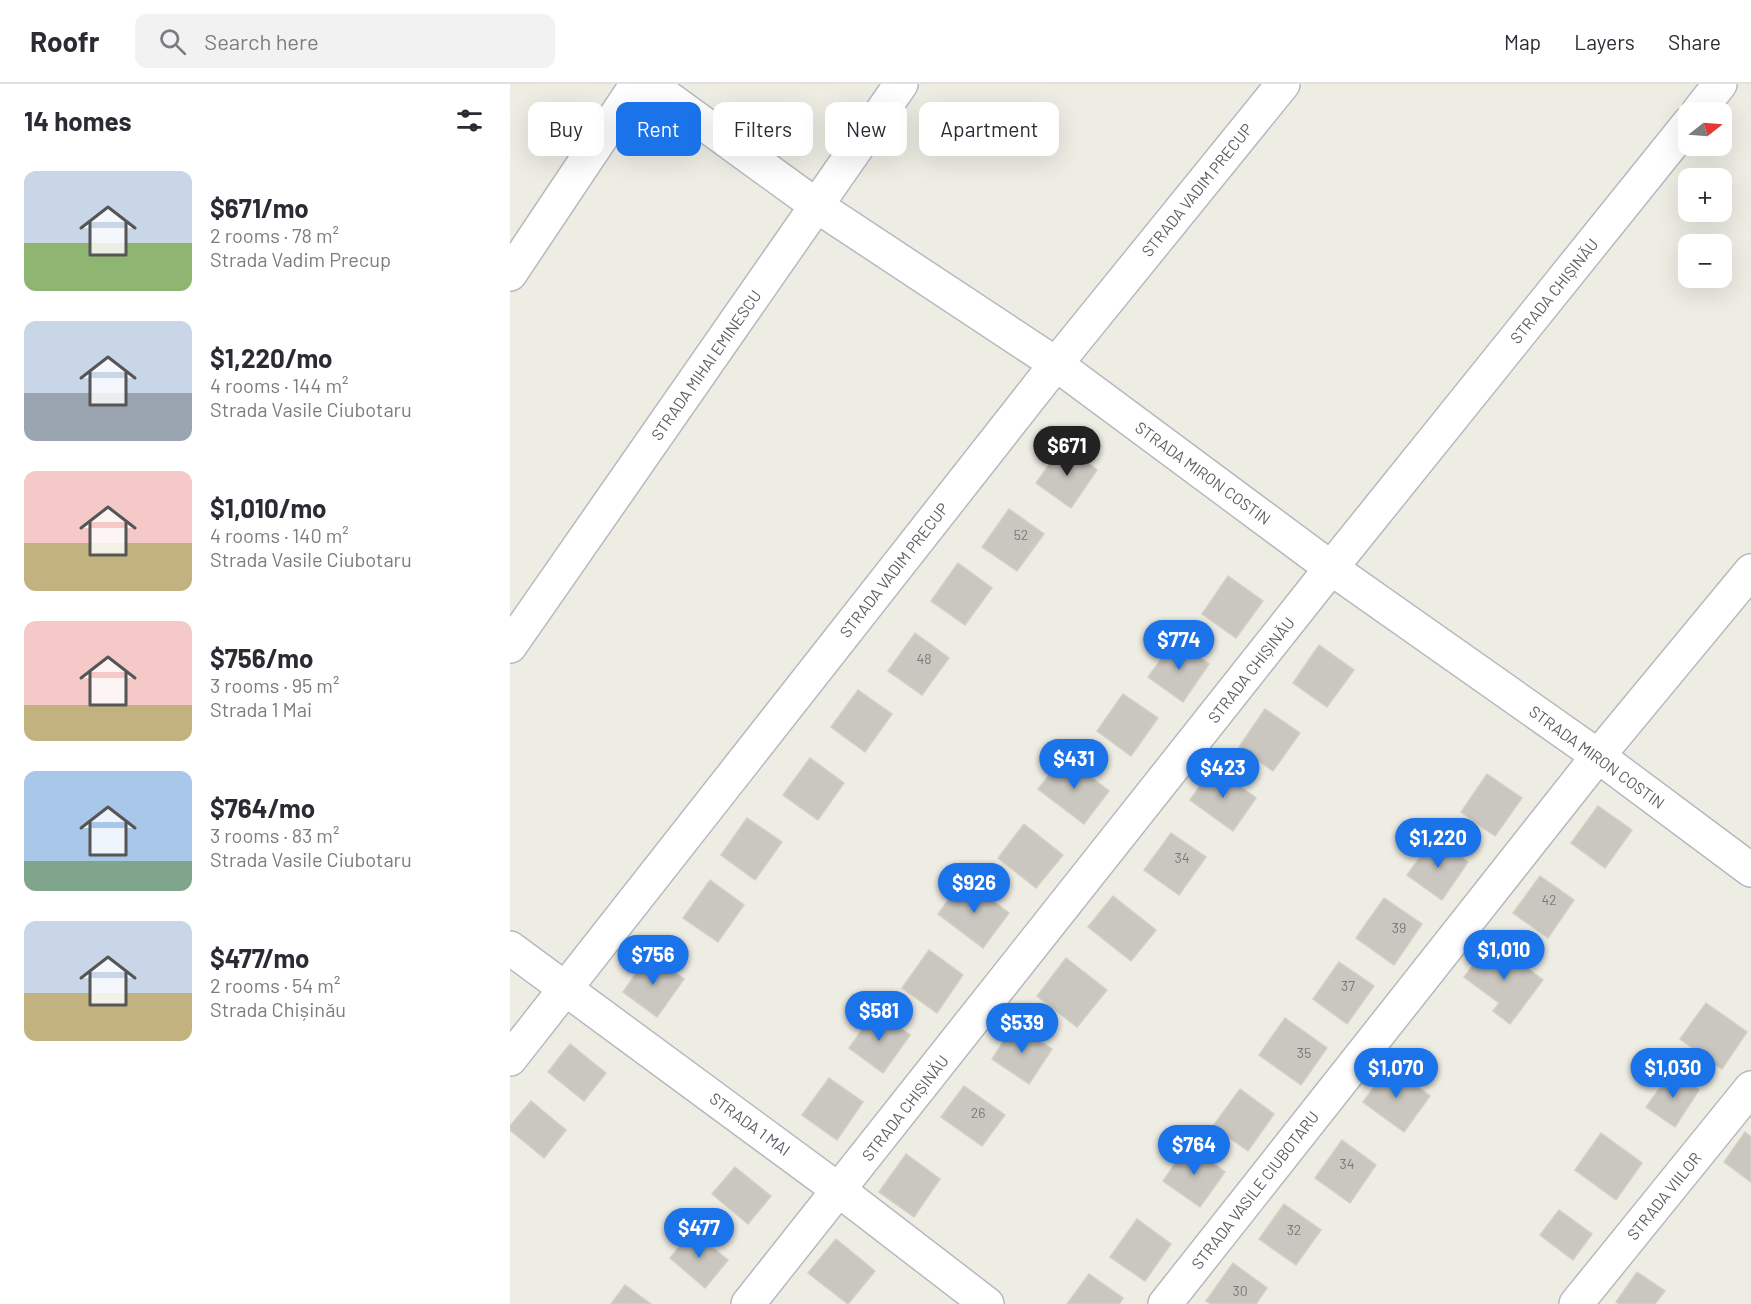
<!DOCTYPE html>
<html lang="en">
<head>
<meta charset="utf-8">
<style>
  body { margin:0; font-family:Barlow,sans-serif; background:#f2f2f3; color:#2b2b33; height:100vh; display:flex; flex-direction:column; font-size:22px; white-space:nowrap }
  * { box-sizing:border-box; margin:0 }
  p { font-size:20px; color:#7c7c81 }
  .icon { flex:none; width:33px; height:33px; fill:none; stroke:currentColor; stroke-width:2; stroke-linecap:round; stroke-linejoin:round }
  .map { position:relative; flex:1; overflow:hidden }
  .drawer { display:flex; flex-direction:column; background:#fff; width:510px }
  .drawer>* { flex:none }
  .banner { position:absolute; left:18px; top:18px; width:570px; height:54px; display:flex; gap:12px }
  .needle { width:39px; rotate:73deg }
  .tools { position:absolute; left:1168px; top:18px; display:grid; gap:12px }
  .tools a { display:grid; place-items:center; width:54px; height:54px; border-radius:12px; background:#fff; box-shadow:0 6px 24px #0002; font-size:30px }
  .price { position:absolute; translate:-50% -51px; padding:0 14px; border-radius:21px; background:#1a73e8; color:#fff; font-size:20px; line-height:39px; filter:drop-shadow(0 2px 3px #0008) }
  .price::after { content:''; position:absolute; left:50%; top:36px; width:18px; height:14px; margin-left:-9px; background:inherit; clip-path:polygon(0 0,100% 0,50% 100%) }
  .price.on { background:#222; color:#fff }
  ul { padding:0; list-style:none }
  li { display:flex; align-items:center; gap:18px; height:150px; padding:0 24px }
  li span { display:grid; place-items:center; flex:none; width:168px; height:120px; border-radius:12px; color:#555 }
  li>.icon { margin-inline-start:auto }
  span .icon { width:72px; height:72px; fill:#fffc; stroke-width:1 }
  li b { font-size:26px }
  h2 { display:flex; justify-content:space-between; align-items:center; height:72px; padding:0 24px; font-size:26px }
  .chip { padding:0 21px; border-radius:12px; background:#fff; box-shadow:0 6px 24px #0002; font-size:21px; line-height:54px }
  .chip.on { background:#1a73e8; color:#fff }
  header { display:flex; align-items:center; gap:36px; box-sizing:border-box; height:84px; padding:0 30px; background:#fff; border-bottom:2px solid #e1e1e2 }
  header strong { font-size:28px }
  nav { display:flex; gap:33px; margin-inline-start:auto; font-size:21px }
  .search { width:420px; height:54px; background:#f2f2f3; display:flex; align-items:center; gap:15px; box-sizing:border-box; padding:0 21px; border-radius:12px; color:#7c7c81; font-size:22px }
  main { display:flex; flex:1; min-height:0 }
  .map>svg:first-child { display:block }
  .building { fill:#cac7c1; stroke:#d3cfc2; stroke-width:1.5 }
  .lines { fill:none; stroke-linecap:round; stroke-linejoin:round }
  .minor-casing { stroke:#b6b9be; stroke-width:36 }
  .minor { stroke:#fff; stroke-width:33 }
  .labels { text-anchor:middle; stroke-width:4.5; stroke-linejoin:round; paint-order:stroke }
  .number-label { font-size:14px; fill:#78797b }
  .street-label { font-size:16px; fill:#5c5f64; stroke:#fff }
</style>
</head>
<body>
<header>
<strong>Roofr</strong>
<div class="search"><svg class="icon" aria-label="search" viewBox="0 0 24 24"><circle cx="10" cy="10" r="6"/><path d="M15 15l6 6"/></svg>Search here</div>
<nav><a>Map</a><a>Layers</a><a>Share</a></nav>
</header>
<main>
<section class="drawer">
<h2>14 homes<svg class="icon" aria-label="filters" viewBox="0 0 24 24"><path d="M4 7h16M4 17h16"/><circle cx="9" cy="7" r="2"/><circle cx="15" cy="17" r="2"/></svg></h2>
<ul>
<li><span style="background:linear-gradient(#c9d6e8 60%,#8fb573 0)"><svg class="icon" aria-label="home" viewBox="0 0 24 24"><path d="M3 11l9-7 9 7M6 9v11h12V9"/></svg></span><div><b>$671/mo</b><p>2 rooms · 78 m²</p><p>Strada Vadim Precup</p></div></li>
<li><span style="background:linear-gradient(#c9d6e8 60%,#9aa5b1 0)"><svg class="icon" aria-label="home" viewBox="0 0 24 24"><path d="M3 11l9-7 9 7M6 9v11h12V9"/></svg></span><div><b>$1,220/mo</b><p>4 rooms · 144 m²</p><p>Strada Vasile Ciubotaru</p></div></li>
<li><span style="background:linear-gradient(#f6c9c9 60%,#c2b280 0)"><svg class="icon" aria-label="home" viewBox="0 0 24 24"><path d="M3 11l9-7 9 7M6 9v11h12V9"/></svg></span><div><b>$1,010/mo</b><p>4 rooms · 140 m²</p><p>Strada Vasile Ciubotaru</p></div></li>
<li><span style="background:linear-gradient(#f6c9c9 70%,#c2b280 0)"><svg class="icon" aria-label="home" viewBox="0 0 24 24"><path d="M3 11l9-7 9 7M6 9v11h12V9"/></svg></span><div><b>$756/mo</b><p>3 rooms · 95 m²</p><p>Strada 1 Mai</p></div></li>
<li><span style="background:linear-gradient(#a9c7e8 75%,#7fa58c 0)"><svg class="icon" aria-label="home" viewBox="0 0 24 24"><path d="M3 11l9-7 9 7M6 9v11h12V9"/></svg></span><div><b>$764/mo</b><p>3 rooms · 83 m²</p><p>Strada Vasile Ciubotaru</p></div></li>
<li><span style="background:linear-gradient(#c9d6e8 60%,#c2b280 0)"><svg class="icon" aria-label="home" viewBox="0 0 24 24"><path d="M3 11l9-7 9 7M6 9v11h12V9"/></svg></span><div><b>$477/mo</b><p>2 rooms · 54 m²</p><p>Strada Chișinău</p></div></li>
</ul>
</section>
<div class="map">
<svg width="1241" height="1220" viewBox="0 0 1241 1220">
  <rect width="100%" height="100%" fill="#eeede4"/>
  <!-- building -->
  <path class="building" d="M553,361l34,25 -26,38 -35,-25z
    M499,425l35,25 -27,37 -35,-24z
    M448,479l34,25 -27,37 -34,-24z
    M718,492l35,25 -27,37 -34,-24z
    M405,549l34,25 -27,37 -34,-24z
    M665,556l34,24 -26,38 -35,-25z
    M809,561l35,25 -27,37 -34,-24z
    M348,606l34,24 -27,38 -34,-25z
    M613,610l35,24 -27,38 -34,-25z
    M755,625l35,24 -27,38 -34,-24z
    M554,672l45,35 -25,33 -46,-35z
    M300,674l34,25 -26,37 -35,-25z
    M703,683l43,31 -23,33 -43,-31z
    M977,690l35,24 -27,38 -34,-24z
    M1088,722l34,24 -27,38 -34,-25z
    M237,734l35,24 -27,38 -34,-25z
    M514,740l39,31 -27,33 -38,-30z
    M661,749l35,24 -27,38 -35,-25z
    M924,754l34,24 -26,38 -35,-25z
    M1030,792l34,24 -26,38 -35,-25z
    M454,795l45,34 -26,35 -45,-34z
    M200,796l34,25 -26,37 -35,-24z
    M603,812l43,34 -25,31 -43,-34z
    M874,814l38,26 -28,41 -38,-27z
    M981,857l52,39 -33,44 -17,-13 6,-8 -35,-26z
    M419,866l34,25 -26,38 -35,-25z
    M139,871l35,24 -27,38 -34,-25z
    M556,874l41,32 -30,37 -40,-31z
    M829,878l35,24 -27,38 -34,-25z
    M1196,919l41,29 -25,37 -42,-30z
    M365,927l35,24 -27,38 -34,-25z
    M775,934l42,30 -26,37 -42,-30z
    M504,941l38,24 -23,35 -37,-25z
    M60,960l36,29 -22,28 -36,-29z
    M879,982l41,30 -26,36 -41,-30z
    M1162,987l27,19 -24,37 -29,-20z
    M319,994l34,24 -26,38 -35,-25z
    M454,1002l41,29 -23,31 -41,-29z
    M730,1005l34,25 -26,37 -35,-25z
    M21,1017l35,29 -22,28 -34,-28v-4z
    M1235,1048l6,5v45l-27,-20z
    M1091,1049l41,30 -26,37 -41,-30z
    M832,1056l34,25 -26,38 -35,-25z
    M678,1061l37,27 -25,35 -37,-26z
    M396,1070l34,25 -26,38 -35,-25z
    M225,1083l36,29 -23,28 -36,-30z
    M774,1120l37,26 -25,35 -37,-26z
    M1049,1126l33,24 -19,26 -33,-25z
    M627,1135l34,25 -26,37 -35,-24z
    M182,1147l36,29 -23,28 -35,-30z
    M326,1155l39,32 -27,33 -40,-31z
    M723,1179l34,25 -11,16h-45l-5,-3z
    M1127,1188l28,19 -10,13h-35l-4,-2z
    M579,1190l34,24 -4,6h-52z
    M115,1201l26,19h-40z"/>
  <g class="lines">
    <defs>
      <path id="minor" d="M139,0l168,122 239,158 275,204 267,188 153,114
        M1188,28l22,-28
        M0,190l127,-190
        M0,562l391,-562
        M0,864l330,243 147,113
        M0,975l546,-695 227,-280
        M238,1220l583,-736 358,-445
        M655,1220l433,-548 153,-185
        M1066,1220l175,-216"/>
    </defs>
    <!-- minor casing -->
    <use href="#minor" class="minor-casing"/>
    <!-- minor -->
    <use href="#minor" class="minor"/>
  </g>
  <g class="labels">
    <!-- number labels -->
    <g class="number-label">
      <text x="511" y="456">52</text>
      <text x="414" y="580">48</text>
      <text x="672" y="779">34</text>
      <text x="1039" y="821">42</text>
      <text x="889" y="849">39</text>
      <text x="838" y="907">37</text>
      <text x="794" y="974">35</text>
      <text x="468" y="1034">26</text>
      <text x="837" y="1085">34</text>
      <text x="784" y="1151">32</text>
      <text x="730" y="1212">30</text>
    </g>
    <!-- street labels -->
    <g class="street-label">
      <text transform="translate(687 106) rotate(-51)" y="6">STRADA VADIM PRECUP</text>
      <text transform="translate(1044 207) rotate(-51)" y="6">STRADA CHIȘINĂU</text>
      <text transform="translate(196 281) rotate(-55)" y="6">STRADA MIHAI EMINESCU</text>
      <text transform="translate(693 389) rotate(36)" y="6">STRADA MIRON COSTIN</text>
      <text transform="translate(384 486) rotate(-52)" y="6">STRADA VADIM PRECUP</text>
      <text transform="translate(741 586) rotate(-52)" y="6">STRADA CHIȘINĂU</text>
      <text transform="translate(1087 673) rotate(36)" y="6">STRADA MIRON COSTIN</text>
      <text transform="translate(395 1024) rotate(-52)" y="6">STRADA CHIȘINĂU</text>
      <text transform="translate(240 1040) rotate(36)" y="6">STRADA 1 MAI</text>
      <text transform="translate(745 1106) rotate(-52)" y="6">STRADA VASILE CIUBOTARU</text>
      <text transform="translate(1154 1112) rotate(-51)" y="6">STRADA VIILOR</text>
    </g>
  </g>
</svg>
<div class="tools">
<a><svg class="needle" viewBox="-14 -14 28 28"><path d="M0-13l5 13h-10z" fill="#e53935"/><path d="M0 13l5-13h-10z" fill="#7c7c81"/></svg></a>
<a>+</a>
<a>−</a>
</div>
<b class="price on" style="left:557px;top:393px">$671</b>
<b class="price" style="left:669px;top:587px">$774</b>
<b class="price" style="left:564px;top:706px">$431</b>
<b class="price" style="left:713px;top:715px">$423</b>
<b class="price" style="left:928px;top:785px">$1,220</b>
<b class="price" style="left:464px;top:830px">$926</b>
<b class="price" style="left:994px;top:897px">$1,010</b>
<b class="price" style="left:143px;top:902px">$756</b>
<b class="price" style="left:369px;top:958px">$581</b>
<b class="price" style="left:512px;top:970px">$539</b>
<b class="price" style="left:886px;top:1015px">$1,070</b>
<b class="price" style="left:1163px;top:1015px">$1,030</b>
<b class="price" style="left:684px;top:1092px">$764</b>
<b class="price" style="left:189px;top:1175px">$477</b>
<div class="banner">
<a class="chip">Buy</a>
<a class="chip on">Rent</a>
<a class="chip">Filters</a>
<a class="chip">New</a>
<a class="chip">Apartment</a>
</div>
</div>
</main>
</body>
</html>
